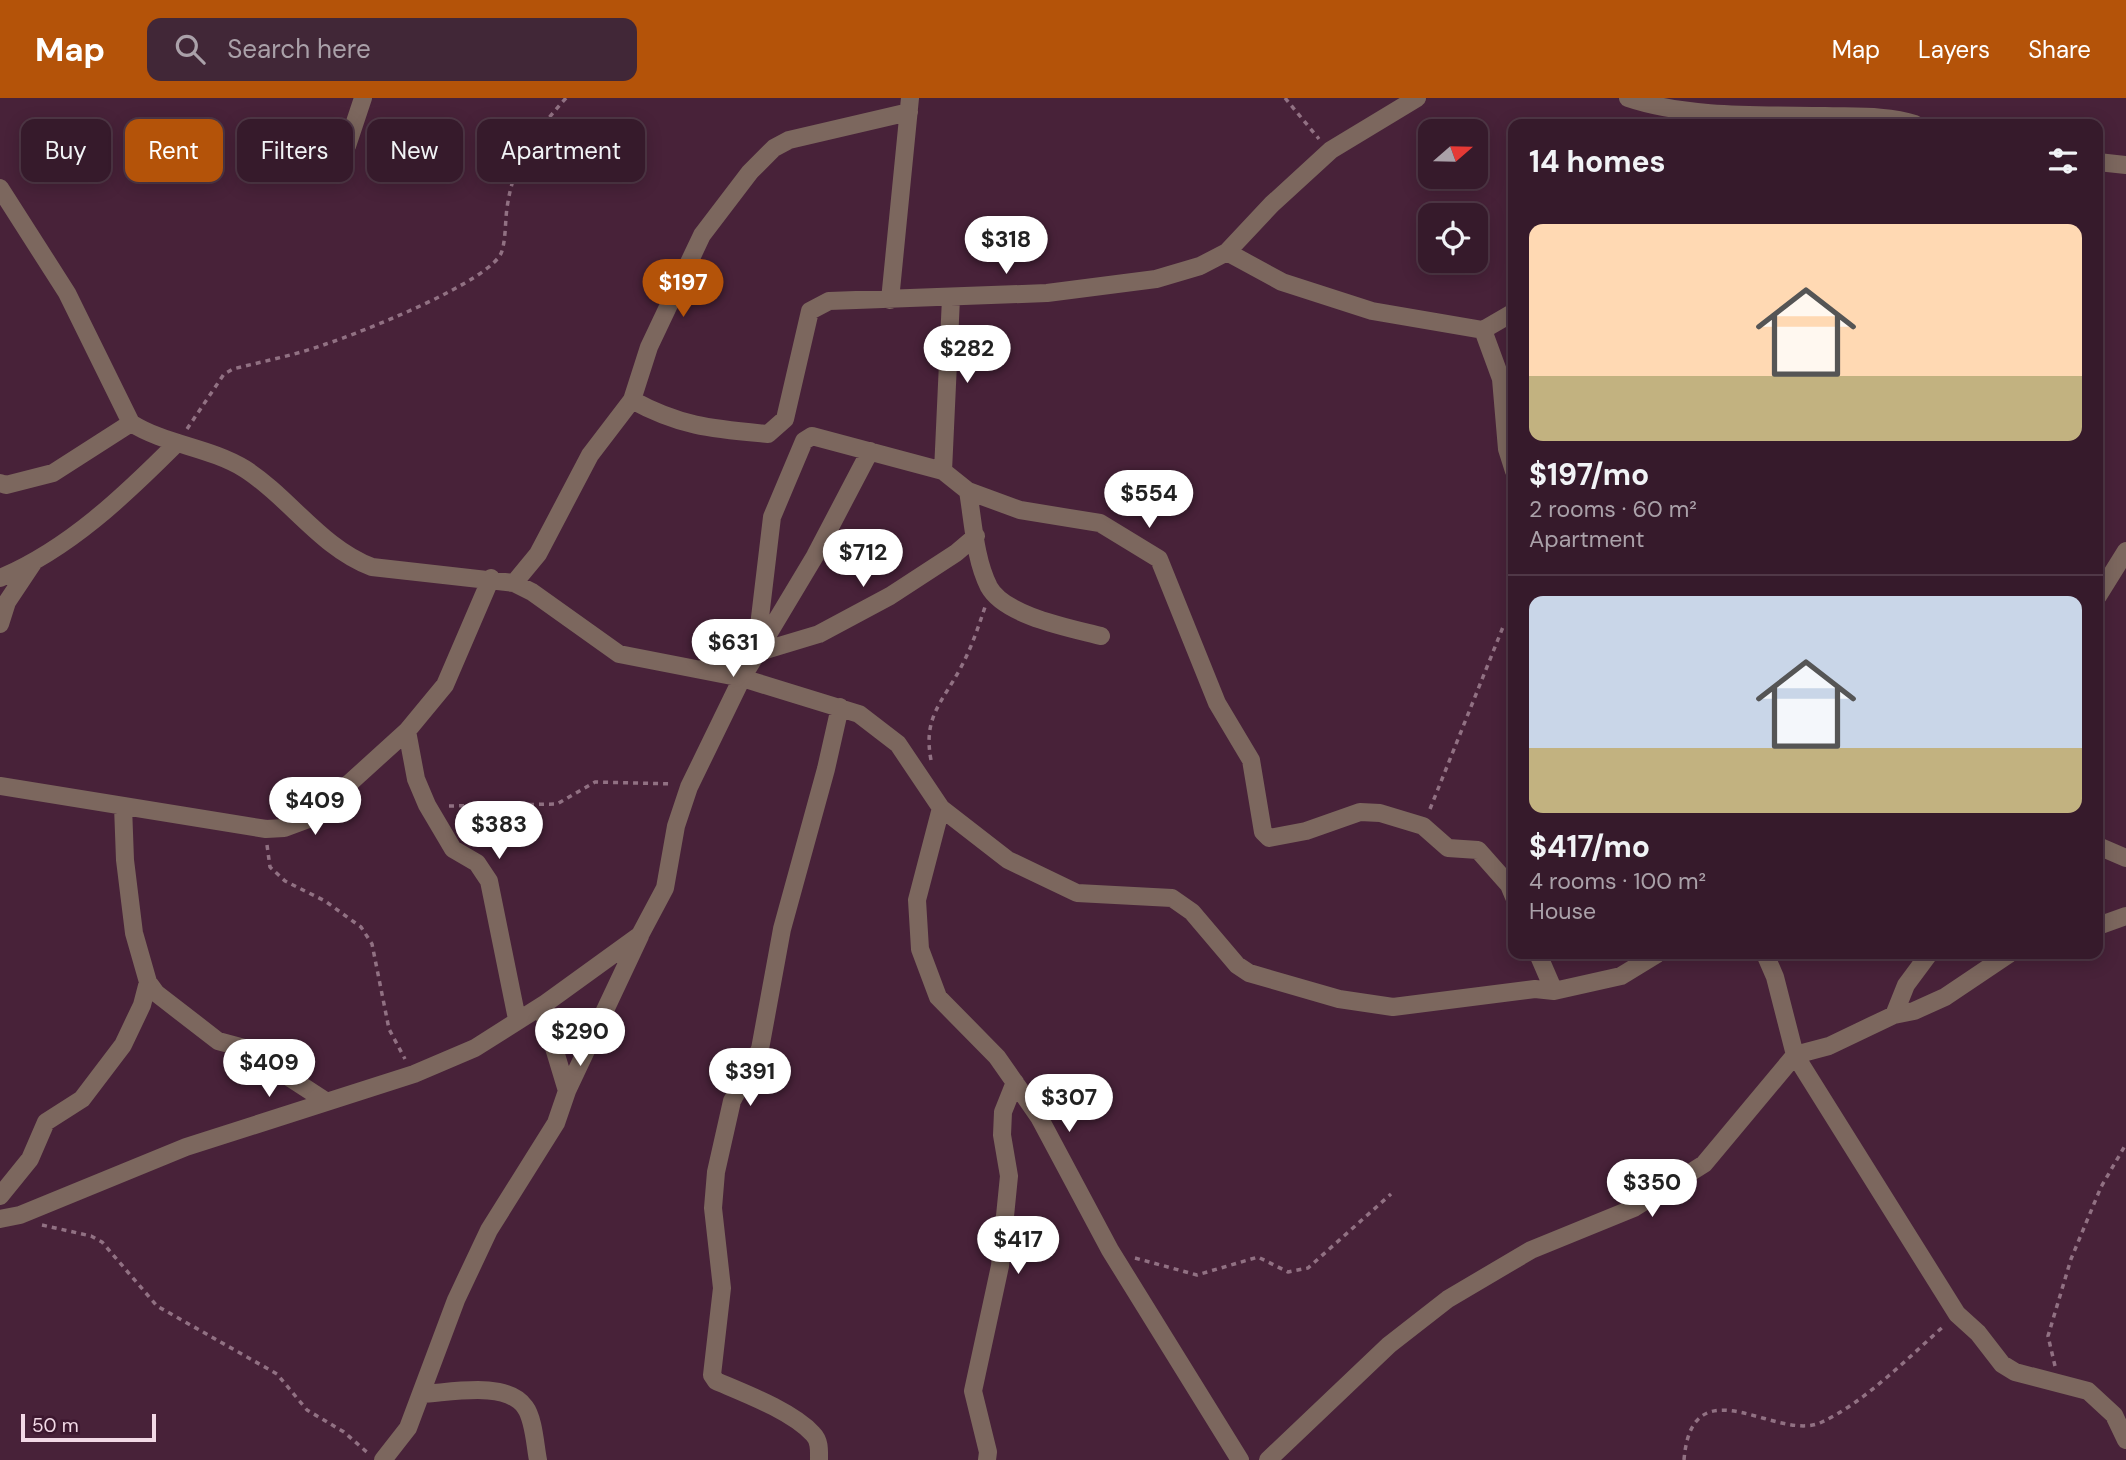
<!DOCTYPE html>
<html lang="en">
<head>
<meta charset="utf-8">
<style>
  body { margin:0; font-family:"DM Sans",sans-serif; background:#412737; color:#f1f3f6; height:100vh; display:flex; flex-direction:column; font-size:26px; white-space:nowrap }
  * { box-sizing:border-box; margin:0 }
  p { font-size:23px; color:#aaa1a9 }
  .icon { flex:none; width:38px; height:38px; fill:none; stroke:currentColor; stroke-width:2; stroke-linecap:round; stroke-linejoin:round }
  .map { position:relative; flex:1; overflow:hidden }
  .details { position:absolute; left:1508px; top:21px; width:595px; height:840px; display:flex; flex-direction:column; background:#361a2b; border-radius:14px; box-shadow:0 4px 18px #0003,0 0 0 2px #503847 }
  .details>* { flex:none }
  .guide { position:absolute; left:21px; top:21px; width:665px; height:63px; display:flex; gap:14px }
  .needle { width:46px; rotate:70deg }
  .controls { position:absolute; left:1418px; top:21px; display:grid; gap:14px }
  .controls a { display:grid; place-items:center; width:70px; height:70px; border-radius:14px; background:#361a2b; box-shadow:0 4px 18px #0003,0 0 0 2px #503847; font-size:35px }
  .scale { position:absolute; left:21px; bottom:18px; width:135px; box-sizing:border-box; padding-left:7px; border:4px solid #f2d9e6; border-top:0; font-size:19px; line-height:24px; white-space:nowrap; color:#f2d9e6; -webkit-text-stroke:5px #3d182f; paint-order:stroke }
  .price { position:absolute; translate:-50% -60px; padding:0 16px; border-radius:24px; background:#fff; color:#222; font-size:23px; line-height:46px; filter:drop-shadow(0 2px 4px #0008) }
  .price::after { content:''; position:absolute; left:50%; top:42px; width:21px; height:16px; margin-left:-10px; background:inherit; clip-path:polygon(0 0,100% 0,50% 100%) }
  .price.on { background:#b45309; color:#fff }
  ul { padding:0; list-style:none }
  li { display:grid; align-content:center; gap:14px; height:371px; padding:0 21px }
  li+li { border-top:2px solid #503847 }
  li span { display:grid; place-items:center; height:217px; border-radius:14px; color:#555 }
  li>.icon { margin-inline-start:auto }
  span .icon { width:126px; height:126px; fill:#fffc; stroke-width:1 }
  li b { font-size:30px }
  h2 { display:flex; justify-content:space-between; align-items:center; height:84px; padding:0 21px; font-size:30px }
  .chip { padding:0 24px; border-radius:14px; background:#361a2b; box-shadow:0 4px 18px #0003,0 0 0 2px #503847; font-size:24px; line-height:63px }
  .chip.on { background:#b45309; color:#fff }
  header { display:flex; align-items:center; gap:42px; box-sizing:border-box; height:98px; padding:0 35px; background:#b45309; color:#fff }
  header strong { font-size:33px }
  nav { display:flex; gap:38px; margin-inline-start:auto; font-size:24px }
  .search { width:490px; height:63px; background:#412737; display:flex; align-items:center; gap:18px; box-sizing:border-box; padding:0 24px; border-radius:14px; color:#aaa1a9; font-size:26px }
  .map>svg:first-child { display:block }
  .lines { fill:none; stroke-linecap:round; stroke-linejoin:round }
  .path { stroke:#917183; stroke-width:3.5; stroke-dasharray:5 5; stroke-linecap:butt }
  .minor { stroke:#7c675e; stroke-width:18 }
</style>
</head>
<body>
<header>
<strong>Map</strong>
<div class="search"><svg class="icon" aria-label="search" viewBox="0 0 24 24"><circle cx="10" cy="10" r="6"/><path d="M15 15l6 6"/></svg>Search here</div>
<nav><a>Map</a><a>Layers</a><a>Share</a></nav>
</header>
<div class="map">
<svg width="2126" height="1362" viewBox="0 0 2126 1362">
  <rect width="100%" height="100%" fill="#482239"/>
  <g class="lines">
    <!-- path -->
    <path class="path" d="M1285,0l34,41
      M187,331l37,-55 9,-5c31,-8 63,-14 93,-25 33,-11 167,-63 176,-93 4,-14 3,-29 5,-43 7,-49 27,-74 59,-110
      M931,662c-8,-42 10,-56 29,-91 11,-20 18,-41 25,-62
      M449,708l108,-2 38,-22 78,2
      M1430,711l73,-182h11
      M267,747l3,22 15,14 40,20 36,26 11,17 17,85 16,30
      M42,1127l49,11 11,6 55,64 120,68 30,36 37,22 25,22
      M1135,1160l62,17 61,-18 30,15 20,-4 83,-74
      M2055,1268l-7,-30 23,-77 30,-72 25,-43
      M1684,1362c8,-99 94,-16 138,-38 43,-20 88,-66 123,-97"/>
    <!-- minor -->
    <path class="minor" d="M1628,0c59,20 135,17 197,18 29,1 62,-1 90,8
      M347,48l16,-48
      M2098,64l28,3
      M0,90l67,105 64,130c35,22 78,24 114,46 44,28 76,79 127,98l142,16 18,9 87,62 123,24 117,36 39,30 43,64 67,52 69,33 95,5 20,14 45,53 12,8 90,26 54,8 142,-18 19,2
      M1227,154l55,30 90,29 111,19 31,-18
      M890,202l20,-202
      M1483,232l18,49 6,70 7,22
      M632,302c49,27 82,29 136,34l17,-15 25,-108 19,-10 218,-8 109,-14 44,-13 27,-14 45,-48 59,-54 86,-52
      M943,373l8,-173
      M0,385l6,2 47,-12 78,-50
      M968,393c5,30 7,69 21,96 16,29 81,41 112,49
      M0,480c69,-29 125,-83 177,-135
      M514,485l24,-29 52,-99 42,-55 17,-53 53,-112 48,-63 24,-24 15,-8 120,-28
      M2098,498l28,-45
      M0,526l7,-22 26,-39
      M756,553l16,-134 32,-76 8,-5 131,35 25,20 52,19 80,13 59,36 58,144 34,57 12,72 6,6 37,-7 54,-19 20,1 43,13 25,22 30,2 31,35 5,12
      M702,571l117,-35 71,-38 66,-43 20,-17
      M407,633l9,48 11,26 26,44 24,14 12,18 28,138
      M0,688l266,43 18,-1 27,-10 96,-87 38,-46 46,-107
      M123,708l2,54 9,73 14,49 8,11 62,48 26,7 80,52
      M941,710l-24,92 3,49 18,48 59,60 42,60 71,133 130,210
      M2098,748l28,12
      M2098,828l28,-10
      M1538,856l16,37 67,-15 36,-22
      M1765,856l10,23 20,78 162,259 21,19 24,31 13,8 73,19 26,24 12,25
      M1894,917l12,-30 23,-31
      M567,993l73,-155
      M0,1098l30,-37 16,-37 36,-23 41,-54 19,-40 6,-23
      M0,1121l20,-4 166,-68 228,-73 61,-26 71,-45
      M421,1296c28,-1 85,-14 104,13 9,12 10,38 13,53
      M383,1362l25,-32 48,-128 33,-70 67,-107 11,-32 -22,-73 1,-15 94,-68 25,-47 11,-62 13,-39 53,-109 73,-122 55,-105
      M819,1362c0,-9 1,-19 -6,-26 -21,-23 -69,-41 -97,-53l-4,-6 10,-87 -9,-80 3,-36 16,-71 28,-52 22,-120 44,-160 14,-62
      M987,1362l1,-8 -15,-61 27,-125 9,-90 -7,-41 1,-23 12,-30
      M1268,1362l121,-115 59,-46 83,-49 103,-42 70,-44 91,-109 34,-9 65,-31 20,-4 31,-14 64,-43"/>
  </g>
</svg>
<div class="controls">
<a><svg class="needle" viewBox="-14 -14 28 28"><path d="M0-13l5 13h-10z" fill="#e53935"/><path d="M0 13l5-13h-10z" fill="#aaa1a9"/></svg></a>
<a><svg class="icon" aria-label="locate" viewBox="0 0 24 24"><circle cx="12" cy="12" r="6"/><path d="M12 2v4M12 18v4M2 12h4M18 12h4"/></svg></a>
</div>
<div class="scale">50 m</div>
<b class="price" style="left:1006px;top:178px">$318</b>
<b class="price on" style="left:683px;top:221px">$197</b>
<b class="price" style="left:967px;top:287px">$282</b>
<b class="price" style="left:1149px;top:432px">$554</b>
<b class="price" style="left:863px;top:491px">$712</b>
<b class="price" style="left:733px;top:581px">$631</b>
<b class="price" style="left:315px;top:739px">$409</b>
<b class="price" style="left:499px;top:763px">$383</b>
<b class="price" style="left:580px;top:970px">$290</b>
<b class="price" style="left:269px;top:1001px">$409</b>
<b class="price" style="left:750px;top:1010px">$391</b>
<b class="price" style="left:1069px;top:1036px">$307</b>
<b class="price" style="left:1652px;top:1121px">$350</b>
<b class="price" style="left:1018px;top:1178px">$417</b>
<div class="guide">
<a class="chip">Buy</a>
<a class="chip on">Rent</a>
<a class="chip">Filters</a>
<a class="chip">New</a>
<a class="chip">Apartment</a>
</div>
<section class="details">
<h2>14 homes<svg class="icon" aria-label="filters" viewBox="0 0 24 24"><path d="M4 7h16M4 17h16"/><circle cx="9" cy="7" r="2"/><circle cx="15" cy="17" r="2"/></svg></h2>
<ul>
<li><span style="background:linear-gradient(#ffd9b3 70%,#c2b280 0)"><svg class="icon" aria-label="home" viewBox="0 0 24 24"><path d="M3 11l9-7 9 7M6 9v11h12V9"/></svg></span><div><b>$197/mo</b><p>2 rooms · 60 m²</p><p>Apartment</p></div></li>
<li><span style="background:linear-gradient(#c9d6e8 70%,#c2b280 0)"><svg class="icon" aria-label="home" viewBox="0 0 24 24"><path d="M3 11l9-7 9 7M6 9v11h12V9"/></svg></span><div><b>$417/mo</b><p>4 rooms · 100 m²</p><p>House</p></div></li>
</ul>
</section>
</div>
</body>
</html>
